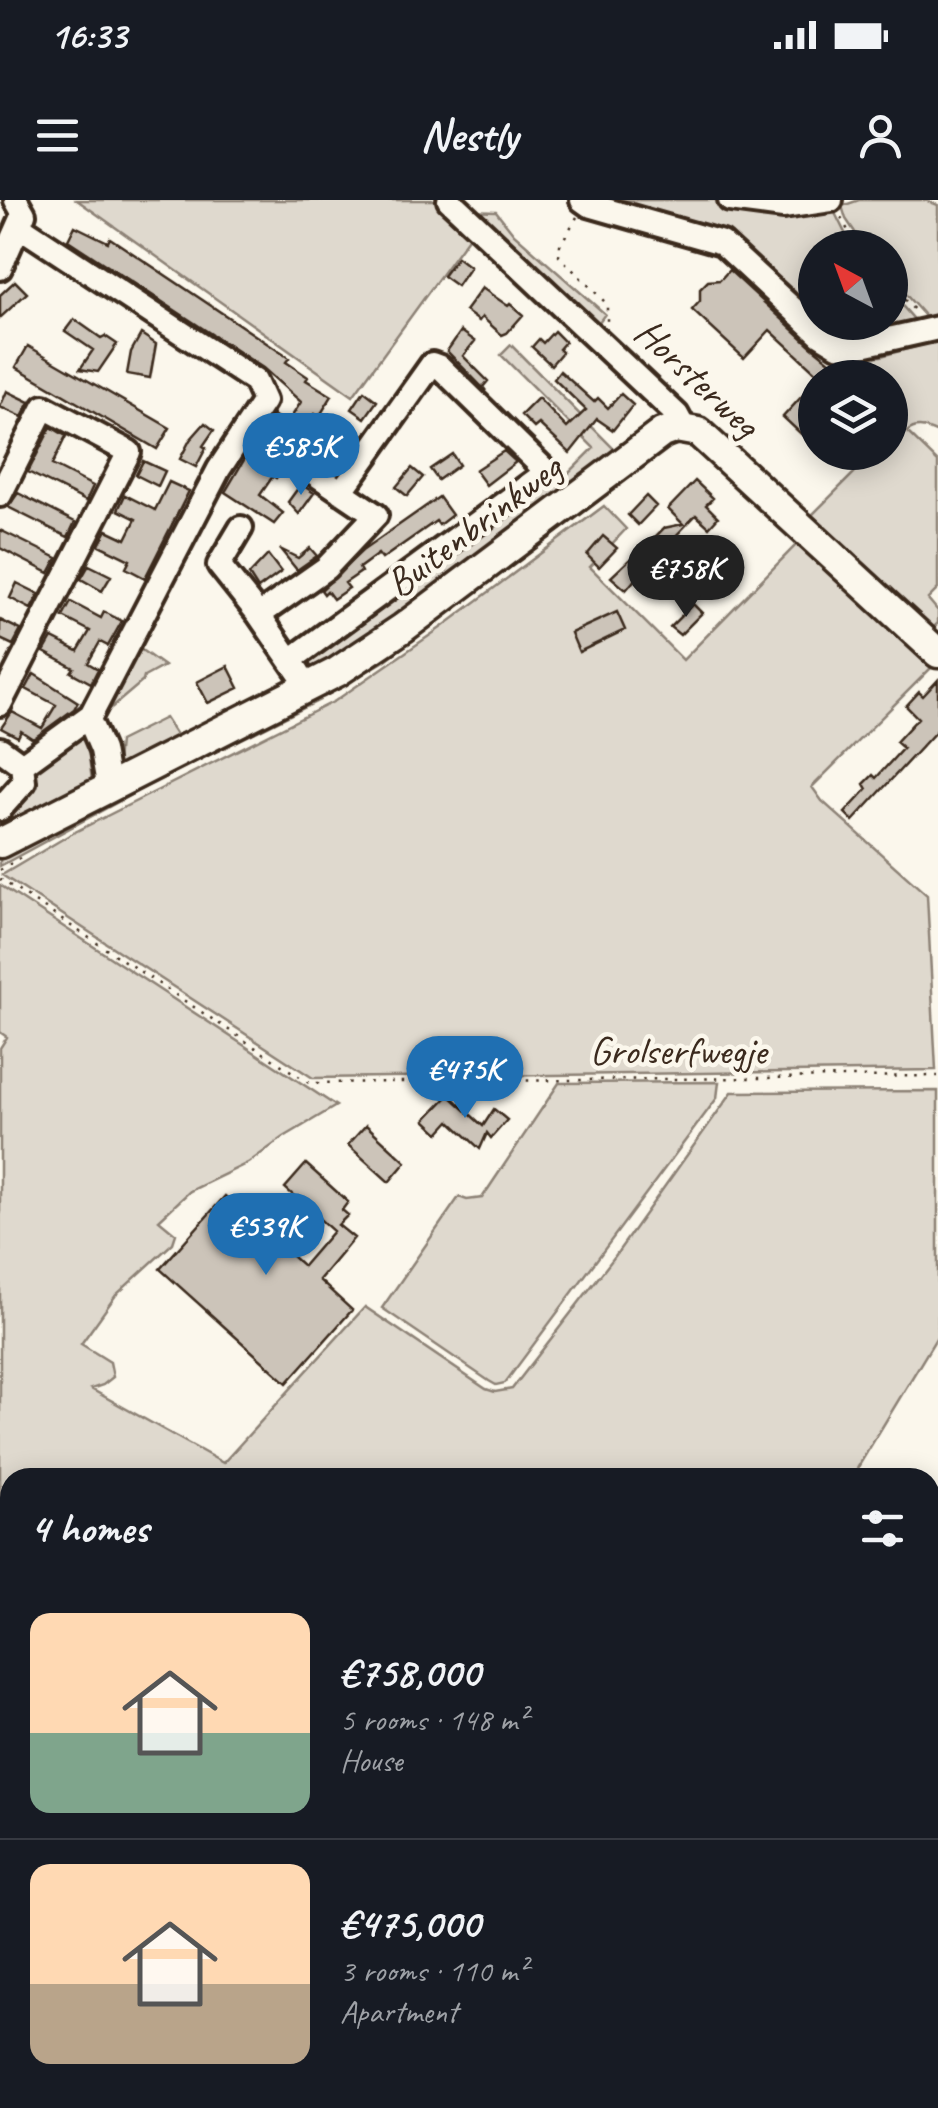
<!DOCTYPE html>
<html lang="en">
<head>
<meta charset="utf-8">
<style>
  body { margin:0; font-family:Caveat,sans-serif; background:#242831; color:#f1f3f6; height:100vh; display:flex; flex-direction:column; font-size:38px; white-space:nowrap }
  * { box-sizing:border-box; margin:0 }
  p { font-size:32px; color:#9ea1a6 }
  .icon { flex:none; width:55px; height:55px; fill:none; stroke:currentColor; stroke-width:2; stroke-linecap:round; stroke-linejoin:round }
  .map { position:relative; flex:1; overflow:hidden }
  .drawer { position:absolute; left:0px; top:1268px; width:940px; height:642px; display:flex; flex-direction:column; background:#171b24; border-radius:30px 30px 0 0; box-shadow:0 5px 25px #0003 }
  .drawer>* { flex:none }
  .needle { width:65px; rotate:319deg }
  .tools { position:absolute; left:798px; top:30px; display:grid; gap:20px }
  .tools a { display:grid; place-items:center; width:110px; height:110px; border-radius:50%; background:#171b24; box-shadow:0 5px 25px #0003; font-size:50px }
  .price { position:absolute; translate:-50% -85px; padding:0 22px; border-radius:35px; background:#1f6fb2; color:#fff; font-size:32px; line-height:65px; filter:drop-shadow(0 2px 5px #0008) }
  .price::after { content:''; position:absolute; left:50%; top:60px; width:30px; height:22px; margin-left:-15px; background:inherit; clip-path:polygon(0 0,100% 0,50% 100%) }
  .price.selected { background:#222; color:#fff }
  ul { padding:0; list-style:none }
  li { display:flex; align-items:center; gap:30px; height:250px; padding:0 30px }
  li+li { border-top:2px solid #363941 }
  li span { display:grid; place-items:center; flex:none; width:280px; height:200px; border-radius:20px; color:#555 }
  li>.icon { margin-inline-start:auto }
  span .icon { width:120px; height:120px; fill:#fffc; stroke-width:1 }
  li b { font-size:42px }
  h2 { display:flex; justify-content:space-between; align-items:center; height:120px; padding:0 30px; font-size:42px }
  .status { display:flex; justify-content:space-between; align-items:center; height:70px; padding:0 50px; background:#171b24; direction:ltr }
  .status svg { height:28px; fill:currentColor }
  header { display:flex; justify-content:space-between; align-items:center; height:130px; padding:0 30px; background:#171b24; font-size:45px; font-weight:700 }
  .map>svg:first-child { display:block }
  .green { fill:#dfd9ce; stroke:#8d8276; stroke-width:2.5 }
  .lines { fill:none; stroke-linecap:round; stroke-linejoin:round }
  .stream { stroke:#85796d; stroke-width:4 }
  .building { fill:#ccc4b9; stroke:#3b2a1e; stroke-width:2.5 }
  .minor-casing { stroke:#3b2a1e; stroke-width:30 }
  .major-casing { stroke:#3b2a1e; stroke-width:35 }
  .path { stroke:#3b2a1e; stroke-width:2.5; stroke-dasharray:2.5 8; stroke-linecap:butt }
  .minor { stroke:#fbf7ec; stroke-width:22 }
  .major { stroke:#fbf7ec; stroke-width:28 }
  .labels { text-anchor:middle; stroke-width:9; stroke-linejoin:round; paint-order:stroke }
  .street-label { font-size:40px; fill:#3b2a1e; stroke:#fbf7ec }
</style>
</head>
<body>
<div class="status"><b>16:33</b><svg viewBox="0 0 49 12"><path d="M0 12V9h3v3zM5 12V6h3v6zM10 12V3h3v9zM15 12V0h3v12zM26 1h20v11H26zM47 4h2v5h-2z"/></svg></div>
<header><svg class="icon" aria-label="menu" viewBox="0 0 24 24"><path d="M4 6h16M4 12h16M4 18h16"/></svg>Nestly<svg class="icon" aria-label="person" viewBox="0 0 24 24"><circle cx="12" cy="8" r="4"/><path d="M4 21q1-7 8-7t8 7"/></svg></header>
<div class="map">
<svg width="938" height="1908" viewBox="0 0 938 1908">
  <rect width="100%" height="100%" fill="#fbf7ec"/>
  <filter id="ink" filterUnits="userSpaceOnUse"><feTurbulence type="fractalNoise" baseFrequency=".01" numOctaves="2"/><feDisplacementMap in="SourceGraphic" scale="20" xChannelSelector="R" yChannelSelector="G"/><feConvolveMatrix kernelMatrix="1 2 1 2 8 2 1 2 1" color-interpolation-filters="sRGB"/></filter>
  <g filter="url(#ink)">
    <!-- green -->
    <path class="green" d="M77,0h361l35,31 -120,165z
      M595,0h133l103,5 21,42 -37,1v73l-71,-67z
      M859,0h66l13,5v118l-6,1 -42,-47v-29l-25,-1 -19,-28 -4,-13z
      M468,10l28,1 18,23 91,80 -9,12z
      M890,92l29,33 -74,12 -28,-14 73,-1z
      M938,141v92c-11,-5 -21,-10 -31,-1l31,30v127l-10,10 10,12v12l-6,6 -120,-114 62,-62 16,-1v-16l10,-10 -10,-11v-37l-36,-1 -23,-21h50z
      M511,145l111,112 -307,221 -12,-13 5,-5 241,-178 14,-3 31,-31 -93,-93z
      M667,239l12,2 -296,221 -59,35 -4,-8z
      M604,306l22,23 -36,38 93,93 114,-116 137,121 -122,122 10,14 105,94 9,175 -623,8 -311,-203 69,-41 264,-133 107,-74z
      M133,444l31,22 -20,11 -1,4 -46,39z
      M316,492l4,8 -167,83 -153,83v-13z
      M165,518l11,17 6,-2 3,8 -64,31 -4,-8 2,-23z
      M85,523l7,58 -92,48c0,-42 55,-80 85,-106z
      M0,685l336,221 -52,31 -36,26 -58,28 -31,29 17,14 -3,9 -57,52 -35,49 29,18 3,15 -10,8 -12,4 132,74 142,-156 121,82 9,3 17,-3 103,-133 117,-164 206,-1v244l-86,142 -842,1v299l-10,-6v-723l7,-11 -7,-5z
      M719,882l-2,16 -212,285 -9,2 -7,-4 -107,-73 77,-111 8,3 15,-2 77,-115z
      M930,1473l8,5v244l-8,12z
      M159,1900h79l14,8h-98z
      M261,1900h259l14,8h-260z
      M618,1900h154l14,8h-173z"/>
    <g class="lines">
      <!-- stream -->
      <path class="stream" d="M930,1653l8,5
        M424,1908l5,-8"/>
    </g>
    <!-- building -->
    <path class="building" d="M75,26l33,16 2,-4 179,120 -3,4 22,15 -2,3 26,16 -13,21 -4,-3 -19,29 -29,-20 6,-8 14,9 14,-22 -38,-34 -195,-128z
      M457,57l13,10 -13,19 -14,-10z
      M729,70l81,75 41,33h-29l-52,-48 -26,28 -52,-48 8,-9v-12l8,-8 12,-1z
      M15,81l12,12 -27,25v-23z
      M482,88l26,18 2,-2 13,11 -16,18 -5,2 -20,-18 -3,4 -14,-10z
      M74,119l27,19 4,-2 12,8 -19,28 -18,-3 13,-19 -28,-19z
      M461,131l14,10 -12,15 25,25 -5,6 3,4 -39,-40z
      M554,131l11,11 -6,7 3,3 -11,13 -19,-18 7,-8 4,4z
      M141,134l15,10 -6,34 -23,-4 4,-22z
      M28,146l142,82 -13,21 -141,-82z
      M560,171l34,31 4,-4 10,10 13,-14 12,11 -20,25 -16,-11 -27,34 -31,-29 -5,4 -13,-13 17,-17 29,30 19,-18 -32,-31z
      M815,182v65l-32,-30z
      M7,191l23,11 -8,15 -22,-10z
      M364,191l13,10 -12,17 -13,-9z
      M205,223l9,7 -11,16 3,2 -10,19 -16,-8 10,-19z
      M51,227l15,9 -14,29 41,21 -7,15 -58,-29z
      M251,248l31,22 -6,8 -3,-2 -13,19 23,18 -9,11 -49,-32z
      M504,251l12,11 -30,23 -11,-15z
      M452,254l7,11 -21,15 -8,-11z
      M143,261l22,10 -7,15 -22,-11z
      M412,268l11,9 -16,19 -11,-9z
      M695,281l18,17 -7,7 12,12 -9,10 -13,-12 -31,32 -10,-10 9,-9 19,-4 -15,-15z
      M169,282l20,9 -44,87 -19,-10 4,-8 -31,-15 8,-15 19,9 10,-20 -18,-9 7,-15 30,15z
      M301,284l13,9 -15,21 -11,-12z
      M18,293l57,29 -7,15 -60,-30z
      M646,296l10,10 -18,19 -10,-10z
      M439,297l13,18 -13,10 -3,-4 -54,38 -4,-5 -19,14 2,4 -16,11 4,5 -16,11 -6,-8 -3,3 -3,-4 41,-39z
      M0,330l57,28 -8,15 -49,-25z
      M603,336l14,12 -18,19 -12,-12z
      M310,348l7,8 -20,14 -17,-21 18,9z
      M268,355l13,17 -23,17 -9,-14z
      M630,359l14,10 -18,21 -15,-13z
      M89,365l22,11 -9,15 -21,-12z
      M17,383l22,11 -8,15 -21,-11z
      M71,402l30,16 3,-6 18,9 -14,25 -8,-4 -12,21 10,6 -7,14 -20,-11 3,-4 -30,-16 8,-14 26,13 12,-20 -27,-14z
      M693,404l9,9 -22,22 -10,-8z
      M617,412l8,18 -46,22 -8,-19z
      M0,420l21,10 -8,15 -13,-6z
      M228,466l11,22 -31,15 -11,-21z
      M34,474l44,28 -4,7 -41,30 -12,-8 -3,6 -17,-9 11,-16 30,16 14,-23 -30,-16z
      M938,480v49l-85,92 -8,-8 22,-24 -3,-5 9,-9 3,3 27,-30 -7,-6 22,-24 -12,-12 13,-14 4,4z
      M449,895l34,31 11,-17 13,11 -16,18 -4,-5 -7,16 -30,-28 -11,12 -14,-13z
      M366,925l40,37 -17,20 -41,-37z
      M306,964l42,38 -6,8 6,5 -10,10 16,13 -35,42 33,30 -65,73 -127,-114 65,-73 78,70 30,-35 -48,-43z"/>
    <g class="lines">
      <defs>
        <path id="minor" d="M449,0l228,215 7,13
          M582,0l7,5 133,38 98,91 18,11 15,2 85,-19
          M730,0l53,7 48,-7
          M0,68l24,-54 -8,-14
          M247,228l129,87 -50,53 -67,47
          M0,295l44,-88 85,45 -129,252
          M241,328l-22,37 40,50 40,58
          M292,459l252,-185v-5l-104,-102 -8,-3 -91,128
          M88,517l14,33 7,40
          M0,549l22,16 69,-50 128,-246 45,-68 -9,-20 -236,-155
          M0,609l24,-27 -2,-17
          M0,1761l10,6
          M245,1900l14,8"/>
        <path id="major" d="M0,643l337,-171 66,-44 259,-195 14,-5 22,4 240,221"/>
      </defs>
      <!-- minor casing -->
      <use href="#minor" class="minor-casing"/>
      <!-- major casing -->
      <use href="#major" class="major-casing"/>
      <!-- path -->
      <path class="path" d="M577,17l-17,28 -1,11 48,48v21
        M841,18l17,30
        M890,84l28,30
        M0,670l20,-12
        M0,679l309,204 629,-7"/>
      <!-- minor -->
      <use href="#minor" class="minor"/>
      <!-- major -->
      <use href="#major" class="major"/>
    </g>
  </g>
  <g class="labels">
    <!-- street labels -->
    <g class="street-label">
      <text transform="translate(698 177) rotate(43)" y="14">Horsterweg</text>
      <text transform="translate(473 325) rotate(-37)" y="14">Buitenbrinkweg</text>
      <text x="678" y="864">Grolserfwegje</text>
    </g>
  </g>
</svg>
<div class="tools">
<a><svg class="needle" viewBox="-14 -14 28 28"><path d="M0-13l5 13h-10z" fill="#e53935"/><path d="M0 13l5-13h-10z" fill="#9ea1a6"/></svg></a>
<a><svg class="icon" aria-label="layers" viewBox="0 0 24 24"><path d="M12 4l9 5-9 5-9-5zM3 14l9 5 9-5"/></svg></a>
</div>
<b class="price" style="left:301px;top:298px">€585K</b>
<b class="price selected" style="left:686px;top:420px">€758K</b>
<b class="price" style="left:465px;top:921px">€475K</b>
<b class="price" style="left:266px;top:1078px">€539K</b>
<section class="drawer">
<h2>4 homes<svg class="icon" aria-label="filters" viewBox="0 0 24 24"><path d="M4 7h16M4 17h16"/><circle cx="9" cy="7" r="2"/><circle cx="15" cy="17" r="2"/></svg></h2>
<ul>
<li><span style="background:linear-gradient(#ffd9b3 60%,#7fa58c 0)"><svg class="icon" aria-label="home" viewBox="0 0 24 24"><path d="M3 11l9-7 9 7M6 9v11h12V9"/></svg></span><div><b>€758,000</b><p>5 rooms · 148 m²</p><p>House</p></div></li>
<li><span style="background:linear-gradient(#ffd9b3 60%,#b9a48a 0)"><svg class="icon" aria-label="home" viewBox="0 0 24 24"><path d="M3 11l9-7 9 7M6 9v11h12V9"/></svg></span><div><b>€475,000</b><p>3 rooms · 110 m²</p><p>Apartment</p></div></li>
</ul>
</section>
</div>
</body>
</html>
